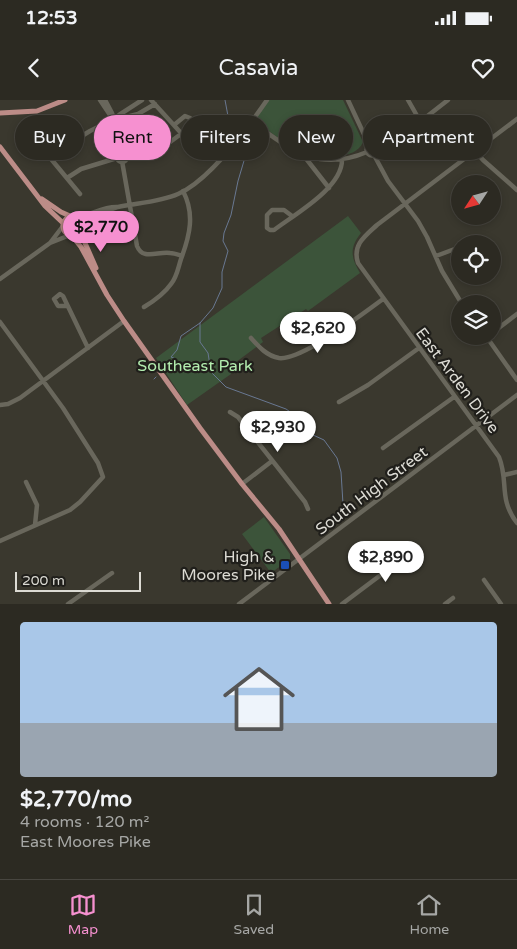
<!DOCTYPE html>
<html lang="en">
<head>
<meta charset="utf-8">
<style>
  body { margin:0; font-family:"Varela Round",sans-serif; background:#38362f; color:#f1f3f6; height:100vh; display:flex; flex-direction:column; font-size:19px; white-space:nowrap }
  * { box-sizing:border-box; margin:0 }
  p { font-size:16px; color:#a6a7a5 }
  .icon { flex:none; width:28px; height:28px; fill:none; stroke:currentColor; stroke-width:2; stroke-linecap:round; stroke-linejoin:round }
  .map { position:relative; height:504px; overflow:hidden }
  .panel { display:flex; flex-direction:column; background:#2c2a22; flex:1 }
  .panel>* { flex:none }
  .hud { position:absolute; left:15px; top:15px; width:488px; height:45px; display:flex; gap:10px }
  .needle { width:32px; rotate:234deg }
  .controls { position:absolute; left:451px; top:75px; display:grid; gap:10px }
  .controls a { display:grid; place-items:center; width:50px; height:50px; border-radius:50%; background:#2c2a22; box-shadow:0 2px 8px #0003,0 0 0 1px #484640; font-size:25px }
  .scale { position:absolute; left:15px; bottom:12px; width:126px; box-sizing:border-box; padding-left:5px; border:2px solid #dcdbd4; border-top:0; font-size:14px; line-height:18px; white-space:nowrap; color:#dcdbd4; -webkit-text-stroke:4px #201f1b; paint-order:stroke }
  .price { position:absolute; translate:-50% -42px; padding:0 11px; border-radius:18px; background:#fff; color:#222; font-size:16px; line-height:32px; filter:drop-shadow(0 1px 2px #0008) }
  .price::after { content:''; position:absolute; left:50%; top:30px; width:15px; height:11px; margin-left:-8px; background:inherit; clip-path:polygon(0 0,100% 0,50% 100%) }
  .price.active { background:#f690d0; color:#111 }
  ul { padding:0; list-style:none }
  li { display:grid; align-content:center; gap:10px; height:265px; padding:0 20px }
  li span { display:grid; place-items:center; height:155px; border-radius:5px; color:#555 }
  li>.icon { margin-inline-start:auto }
  span .icon { width:90px; height:90px; fill:#fffc; stroke-width:1 }
  li b { font-size:21px }
  .pill { padding:0 18px; border-radius:22px; background:#2c2a22; box-shadow:0 2px 8px #0003,0 0 0 1px #484640; font-size:18px; line-height:45px }
  .pill.active { background:#f690d0; color:#111 }
  .status { display:flex; justify-content:space-between; align-items:center; height:35px; padding:0 25px; background:#2c2a22; direction:ltr }
  .status svg { height:14px; fill:currentColor }
  header { display:flex; justify-content:space-between; align-items:center; height:65px; padding:0 20px; background:#2c2a22; font-size:22px; font-weight:600 }
  .tabs { display:flex; justify-content:space-around; align-items:center; height:70px; border-top:1px solid #484640; background:#2c2a22; font-size:14px; color:#a6a7a5 }
  .tabs a { display:grid; justify-items:center; gap:2px }
  .tabs .active { color:#f690d0 }
  .map>svg:first-child { display:block }
  .green { fill:#3c543a }
  .lines { fill:none; stroke-linecap:round; stroke-linejoin:round }
  .stream { stroke:#697892; stroke-width:1 }
  .minor { stroke:#69675c; stroke-width:4.5 }
  .major { stroke:#bc8c87; stroke-width:5 }
  .transit-dot { fill:#1a4fb4; stroke:#201f1b; stroke-width:2 }
  .labels { text-anchor:middle; stroke-width:4.5; stroke-linejoin:round; paint-order:stroke }
  .park-label { font-size:16px; fill:#b3edaf; stroke:#201f1b }
  .street-label { font-size:16px; fill:#dcdbd4; stroke:#201f1b }
  .poi-label { font-size:16px; fill:#dcdbd4; stroke:#201f1b; text-anchor:end }
</style>
</head>
<body>
<div class="status"><b>12:53</b><svg viewBox="0 0 49 12"><path d="M0 12V9h3v3zM5 12V6h3v6zM10 12V3h3v9zM15 12V0h3v12zM26 1h20v11H26zM47 4h2v5h-2z"/></svg></div>
<header><svg class="icon" aria-label="back" viewBox="0 0 24 24"><path d="M15 5l-7 7 7 7"/></svg>Casavia<svg class="icon" aria-label="heart" viewBox="0 0 24 24"><path d="M12 20l-8-8c-3-5 5-10 8-4 3-6 11-1 8 4z"/></svg></header>
<div class="map">
<svg width="517" height="504" viewBox="0 0 517 504">
  <rect width="100%" height="100%" fill="#3a382e"/>
  <!-- green -->
  <path class="green" d="M268,0h75l20,42c-4,10 -15,13 -25,14 -37,3 -56,-15 -83,-36z
    M348,116l13,17c-12,15 -10,25 -1,40l-52,38 -2,-2 -45,29 2,4 -35,26 3,6 -44,31 -31,-47z
    M264,417l26,37v5l-19,14 -29,-39z"/>
  <g class="lines">
    <!-- stream -->
    <path class="stream" d="M225,0l3,16 -1,19 4,5
      M200,223v19l8,11 3,19 15,15 60,22 13,9 14,17 11,5 13,18 4,14 2,32 -2,16
      M171,267l5,-4v-4l-5,-2 6,-7 4,-14 19,-13 13,-15 9,-20v-16l6,-21 -5,-10 1,-8 7,-18 7,-34 8,-27 -8,-8
      M154,279l2,-2"/>
    <!-- minor -->
    <path class="minor" d="M100,0l10,15 3,1
      M105,0c10,16 15,33 17,52
      M151,0l30,33
      M348,0l21,45
      M408,0l12,21
      M117,19l2,-4 23,-15
      M517,19l-140,106c-12,11 -25,20 -19,38l141,194c10,25 -1,41 18,66
      M252,22c38,27 65,51 115,30
      M37,42l43,52
      M366.5 50a5.5 5.5 0 1 1 11 0a5.5 5.5 0 1 1-11 0Z
      M377,48l12,-4 9,-5 50,-39
      M475,51l8,9 34,30
      M117 57a5 5 0 1 1 10 0a5 5 0 1 1-10 0Z
      M374,55l14,26 30,40 9,16 15,34 20,33
      M127,56l26,-5 9,-3 23,-17 7,-10 -2,-3 -5,-2 -11,9
      M304,56l25,32
      M50,58l19,-14 21,-13 20,-10 28,-7 17,-10
      M122,61l15,85c6,15 21,5 33,7 4,0 9,2 12,3
      M67,78l14,-9 36,-11
      M118,107c19,-4 42,-5 60,-13 32,-14 69,-65 89,-94
      M292,116l-8,-6h-12l-5,5v13l3,2h4c21,-16 68,-42 68,-70
      M78,117c14,-2 25,-11 40,-10l-22,8 -13,12
      M63,126l-13,17 20,-8
      M469,144l6,-3
      M436,156l24,-9
      M0,179l50,-36
      M67,206h-9l-4,-7 6,-5 3,2 25,52
      M144,207c10,-6 20,-13 27,-23 6,-7 7,-16 10,-25 9,-24 14,-45 2,-68
      M0,222l63,86 35,55 5,14 -23,25 -10,8 -70,31
      M492,233l25,-19
      M486,236l31,44
      M251,238c8,9 16,18 28,20 22,3 85,-45 104,-59
      M339,302l29,-17 51,-37
      M0,305l8,-1 12,-6 104,-77
      M230,312l8,5 67,85 3,7
      M383,348l71,-51
      M504,375l13,-3
      M26,382l11,23 -2,20
      M242,384l30,-23
      M484,480l17,24
      M68,504l44,-31
      M239,504l278,-209
      M342,504l76,-57
      M445,504l8,-6"/>
    <!-- major -->
    <path class="major" d="M0,13l37,-2 28,-11
      M0,47l45,59 18,17
      M42,99l19,13 9,4
      M63 126a10 10 0 1 1 20 0a10 10 0 1 1-20 0Z
      M82,130l3,13 11,25
      M72,136l9,11 26,48 17,26 76,107 42,56 37,45 50,75"/>
  </g>
  <!-- markers -->
  <rect class="transit-dot" x="280" y="460" width="10" height="10" rx="2.5"/>
  <g class="labels">
    <!-- park labels -->
    <g class="park-label">
      <text x="195" y="271">Southeast Park</text>
    </g>
    <!-- street labels -->
    <g class="street-label">
      <text transform="translate(458 280) rotate(53)" y="6">East Arden Drive</text>
      <text transform="translate(371 390) rotate(-37)" y="6">South High Street</text>
    </g>
    <!-- poi labels -->
    <g class="poi-label">
      <text x="275" y="462">High &amp;<tspan x="275" dy="18">Moores Pike</tspan></text>
    </g>
  </g>
</svg>
<div class="controls">
<a><svg class="needle" viewBox="-14 -14 28 28"><path d="M0-13l5 13h-10z" fill="#e53935"/><path d="M0 13l5-13h-10z" fill="#a6a7a5"/></svg></a>
<a><svg class="icon" aria-label="locate" viewBox="0 0 24 24"><circle cx="12" cy="12" r="6"/><path d="M12 2v4M12 18v4M2 12h4M18 12h4"/></svg></a>
<a><svg class="icon" aria-label="layers" viewBox="0 0 24 24"><path d="M12 4l9 5-9 5-9-5zM3 14l9 5 9-5"/></svg></a>
</div>
<div class="scale">200 m</div>
<b class="price active" style="left:101px;top:153px">$2,770</b>
<b class="price" style="left:318px;top:254px">$2,620</b>
<b class="price" style="left:278px;top:353px">$2,930</b>
<b class="price" style="left:386px;top:483px">$2,890</b>
<div class="hud">
<a class="pill">Buy</a>
<a class="pill active">Rent</a>
<a class="pill">Filters</a>
<a class="pill">New</a>
<a class="pill">Apartment</a>
</div>
</div>
<section class="panel">
<ul>
<li><span style="background:linear-gradient(#a9c7e8 65%,#9aa5b1 0)"><svg class="icon" aria-label="home" viewBox="0 0 24 24"><path d="M3 11l9-7 9 7M6 9v11h12V9"/></svg></span><div><b>$2,770/mo</b><p>4 rooms · 120 m²</p><p>East Moores Pike</p></div></li>
</ul>
</section>
<nav class="tabs">
<a class="active"><svg class="icon" aria-label="map" viewBox="0 0 24 24"><path d="M3 6l6-2 6 2 6-2v14l-6 2-6-2-6 2zM9 4v14M15 6v14"/></svg>Map</a>
<a><svg class="icon" aria-label="saved" viewBox="0 0 24 24"><path d="M7 4h10v16l-5-4-5 4z"/></svg>Saved</a>
<a><svg class="icon" aria-label="home" viewBox="0 0 24 24"><path d="M3 11l9-7 9 7M6 9v11h12V9"/></svg>Home</a>
</nav>
</body>
</html>
